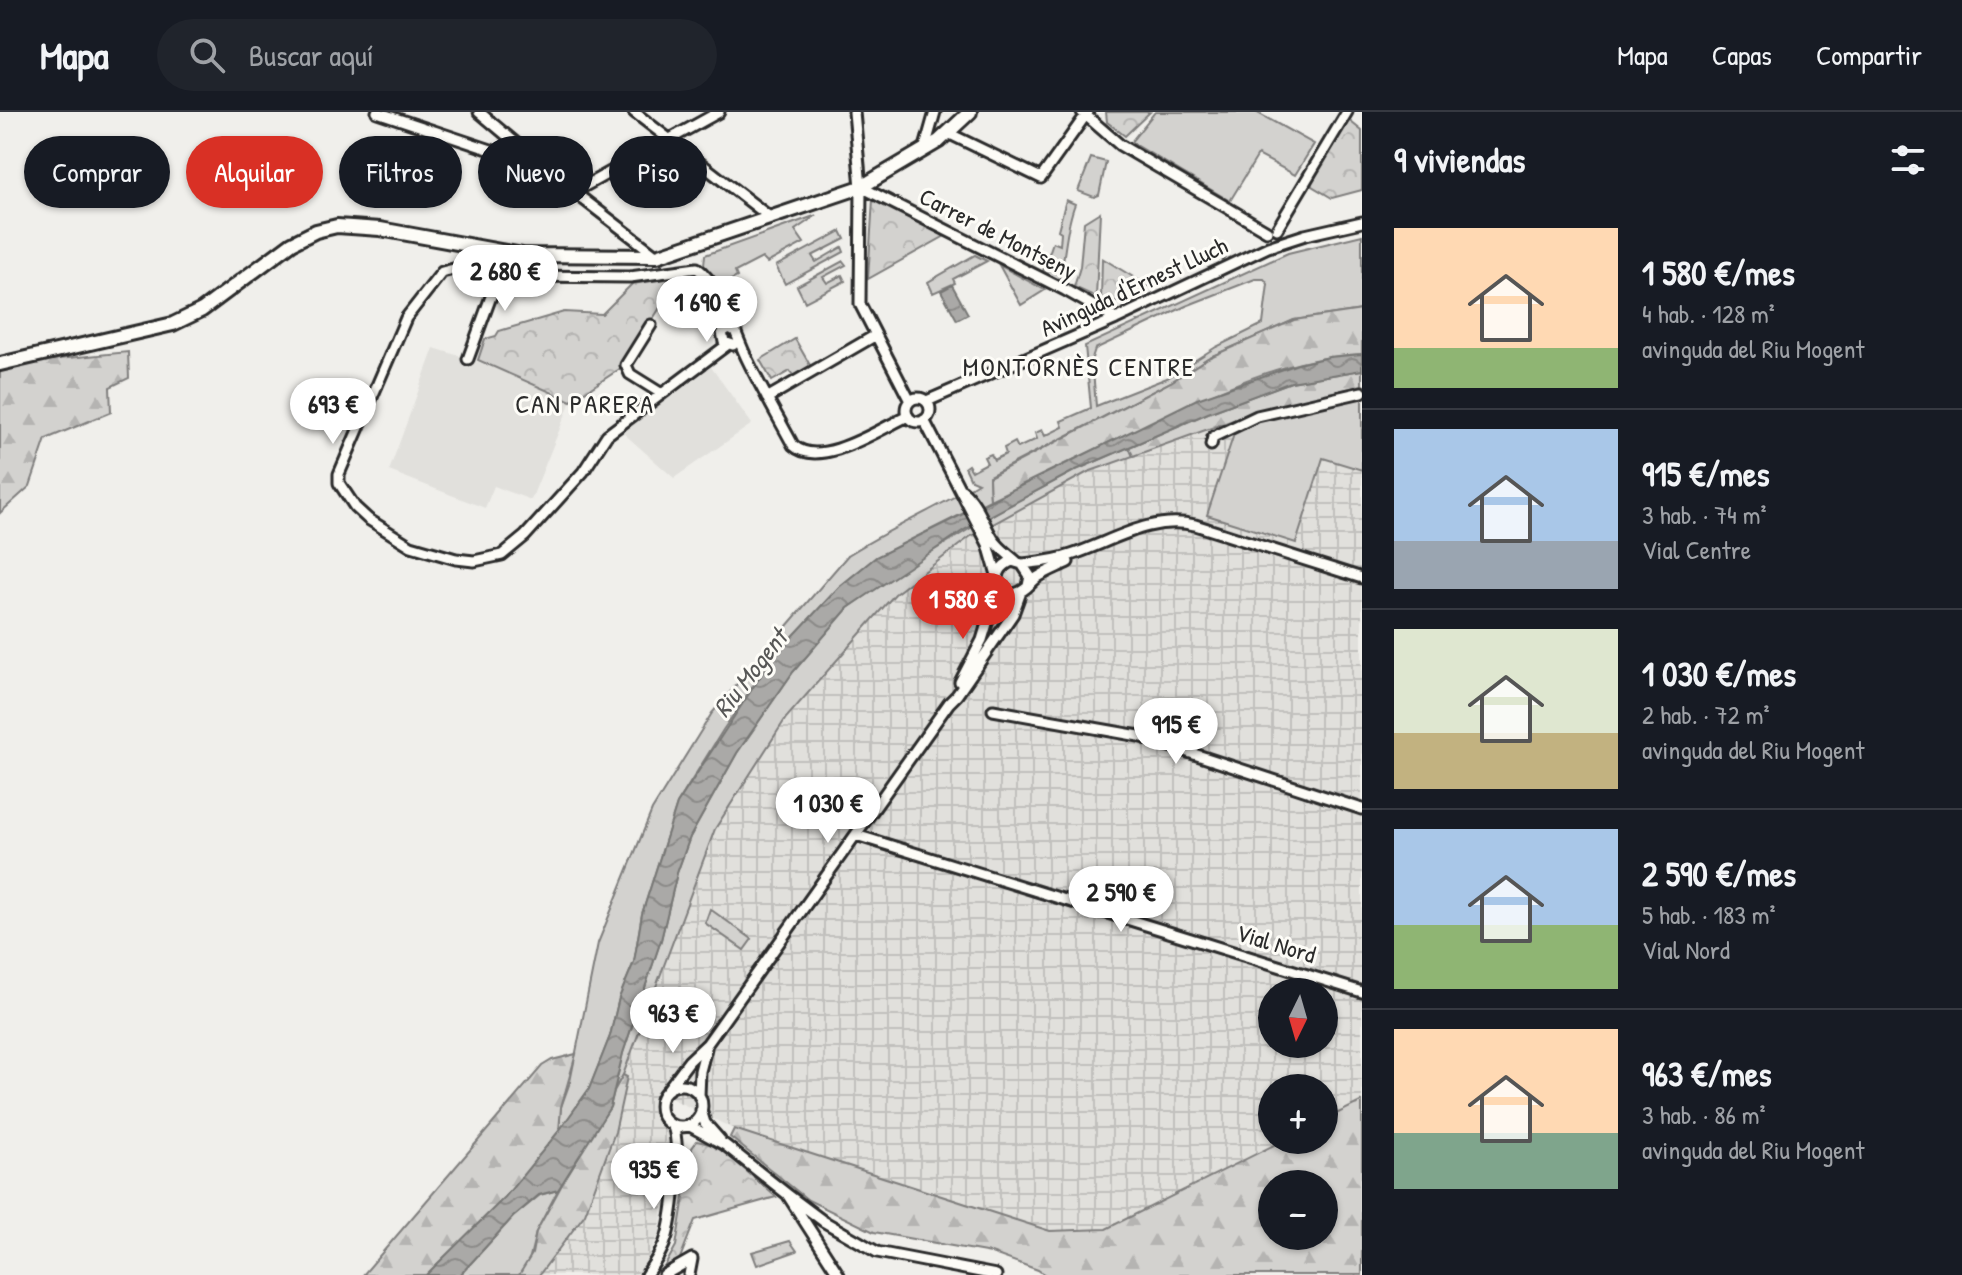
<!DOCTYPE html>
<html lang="es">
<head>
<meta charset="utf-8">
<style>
  body { margin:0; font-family:"Patrick Hand",sans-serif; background:#20242c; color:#f1f3f6; height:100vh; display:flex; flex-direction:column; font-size:30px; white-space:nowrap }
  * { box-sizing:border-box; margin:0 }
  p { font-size:26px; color:#9ea1a6 }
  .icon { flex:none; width:44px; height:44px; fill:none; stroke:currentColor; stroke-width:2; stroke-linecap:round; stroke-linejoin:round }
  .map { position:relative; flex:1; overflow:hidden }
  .side { display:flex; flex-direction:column; background:#171b24; width:600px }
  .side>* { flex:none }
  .top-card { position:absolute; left:24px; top:24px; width:760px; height:72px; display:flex; gap:16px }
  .needle { width:52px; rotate:185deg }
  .tools { position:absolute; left:1258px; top:866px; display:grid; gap:16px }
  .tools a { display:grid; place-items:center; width:80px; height:80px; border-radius:50%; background:#171b24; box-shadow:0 2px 6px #0004; font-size:40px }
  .price { position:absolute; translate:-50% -68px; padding:0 18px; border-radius:28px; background:#fff; color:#222; font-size:26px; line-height:52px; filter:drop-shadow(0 2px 4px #0008) }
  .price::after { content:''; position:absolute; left:50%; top:48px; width:24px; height:18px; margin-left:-12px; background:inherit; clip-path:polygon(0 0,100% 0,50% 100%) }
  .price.active { background:#d93025; color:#fff }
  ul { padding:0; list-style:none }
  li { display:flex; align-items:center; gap:24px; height:200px; padding:0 32px }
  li+li { border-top:2px solid #363941 }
  li span { display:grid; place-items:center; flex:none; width:224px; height:160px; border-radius:0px; color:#555 }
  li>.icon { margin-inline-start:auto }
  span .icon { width:96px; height:96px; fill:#fffc; stroke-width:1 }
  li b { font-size:34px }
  h2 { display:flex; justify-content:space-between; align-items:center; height:96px; padding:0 32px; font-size:34px }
  .chip { padding:0 28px; border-radius:36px; background:#171b24; box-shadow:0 2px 6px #0004; font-size:28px; line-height:72px }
  .chip.active { background:#d93025; color:#fff }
  header { display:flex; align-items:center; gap:48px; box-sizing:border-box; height:112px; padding:0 40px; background:#171b24; border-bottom:2px solid #363941 }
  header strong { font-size:38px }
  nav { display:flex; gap:44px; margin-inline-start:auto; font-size:28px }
  .search { width:560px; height:72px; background:#20242c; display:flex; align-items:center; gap:20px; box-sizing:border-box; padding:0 28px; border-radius:44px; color:#9ea1a6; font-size:30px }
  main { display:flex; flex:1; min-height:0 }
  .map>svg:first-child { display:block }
  .built { fill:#e1e0dc }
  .industrial { fill:url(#industrial-grid); fill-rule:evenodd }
  .green { fill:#d3d2cf; stroke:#7f7e7d; stroke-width:2; fill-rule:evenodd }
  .forest { fill:url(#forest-firs); stroke:#7f7e7d; stroke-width:2; fill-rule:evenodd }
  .park { fill:url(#park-crowns); stroke:#7f7e7d; stroke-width:2 }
  .water { fill:url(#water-waves); stroke:#777775; stroke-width:2 }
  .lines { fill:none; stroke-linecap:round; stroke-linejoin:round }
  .street-casing { stroke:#2b2b2b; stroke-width:15 }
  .secondary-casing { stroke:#2b2b2b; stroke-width:18 }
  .street { stroke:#fdfcf7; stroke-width:9 }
  .secondary { stroke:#fdfcf7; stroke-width:12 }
  .labels { text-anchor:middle; stroke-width:6; stroke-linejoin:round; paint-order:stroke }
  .street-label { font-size:24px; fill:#2b2b2b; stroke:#fdfcf7 }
  .neighbourhood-label { font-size:26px; letter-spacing:2px; fill:#2b2b2b; stroke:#fdfcf7 }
  .water-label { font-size:26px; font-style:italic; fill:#575756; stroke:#fdfcf7 }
</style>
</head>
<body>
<header>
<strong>Mapa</strong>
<div class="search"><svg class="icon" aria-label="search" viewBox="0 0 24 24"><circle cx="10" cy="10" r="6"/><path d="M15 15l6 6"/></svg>Buscar aquí</div>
<nav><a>Mapa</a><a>Capas</a><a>Compartir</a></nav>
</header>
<main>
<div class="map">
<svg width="1362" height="1163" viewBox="0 0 1362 1163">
  <defs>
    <pattern id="industrial-grid" width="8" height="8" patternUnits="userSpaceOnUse" patternTransform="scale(2)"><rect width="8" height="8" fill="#e1e0dc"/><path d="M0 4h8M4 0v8" fill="none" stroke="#c1c0bd"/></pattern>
    <pattern id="forest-firs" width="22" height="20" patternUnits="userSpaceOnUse" patternTransform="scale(2)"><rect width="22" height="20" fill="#d3d2cf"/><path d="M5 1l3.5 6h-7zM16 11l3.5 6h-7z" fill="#b5b4b2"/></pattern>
    <pattern id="park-crowns" width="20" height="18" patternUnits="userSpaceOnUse" patternTransform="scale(2)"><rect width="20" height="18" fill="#d3d2cf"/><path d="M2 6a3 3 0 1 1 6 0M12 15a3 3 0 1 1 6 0" fill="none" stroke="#b5b4b2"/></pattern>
    <pattern id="water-waves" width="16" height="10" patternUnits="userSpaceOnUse" patternTransform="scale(2)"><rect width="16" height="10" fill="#aaa9a7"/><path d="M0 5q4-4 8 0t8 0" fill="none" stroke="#8b8a88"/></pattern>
  </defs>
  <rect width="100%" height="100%" fill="#f0efeb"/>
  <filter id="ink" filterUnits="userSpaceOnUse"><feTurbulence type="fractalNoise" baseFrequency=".0125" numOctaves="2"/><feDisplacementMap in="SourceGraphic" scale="16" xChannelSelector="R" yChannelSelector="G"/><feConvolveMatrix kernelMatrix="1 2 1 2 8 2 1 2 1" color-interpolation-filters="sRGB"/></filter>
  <g filter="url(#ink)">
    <!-- built -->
    <path class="built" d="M434,236l64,20 73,33 -40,99 -37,-14 -9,22 -96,-37z
      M711,255l41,57 -78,54 -52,-46z"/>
    <!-- industrial -->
    <path class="industrial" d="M1260,300l63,45 39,13v631l-38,19v-32h-52v52h12l-178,89 -56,2 -316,-102 -78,-38 -4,16 6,12 14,16 -12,97 -15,31 -9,12h-97l46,-61 30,-82 12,-55 -4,-2 92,-246 71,-111 109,-124 76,-58 117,-64zM1272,880h52v52h-52z"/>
    <!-- green -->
    <path class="green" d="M1155,0h101l58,32 -19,31 -37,-20 -28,46 -99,-59z
      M1091,46l15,4 -7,33 -5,2 -16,-6z
      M1066,88l9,4c-10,25 -9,51 -16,77l-17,-7 11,-32 7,3 1,-13 -3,-2z
      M817,103l-22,15 9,13 -37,20 -5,-5 -27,14 2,5 -19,10 -14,-22 1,-10z
      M841,119l4,8 -33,17 4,6 26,-15 2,5 -59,32 -9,-18z
      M1362,123v75l-68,10 -86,38 -37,24 -182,94 1,24 -114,57 -37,30 -68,73 -48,70 -46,74 -35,110 -8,48 -15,36 -9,38 -21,53 -30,42 2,-24 9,-25 28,-139 54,-133 60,-97 136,-158c42,-27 88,-46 130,-72l-7,-3 -6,-13 3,-2 4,6 15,-8 -3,-6 7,-3 3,6 12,-6 -2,-6 11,-6 3,6 19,-9 -2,-6 7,-3 3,6 18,-9 -2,-6 30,-13 -6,-62 203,-93zM1255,167h9l4,5 -5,40 -47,23 -49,31 -71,28 -4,-48 3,-9 91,-43z
      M975,143l12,6 -34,18 2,4 -22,10 -5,-11z
      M843,149l3,4 -23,12 4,6 15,-8 3,6 -40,21 -8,-16z
      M999,153l46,25 -24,15z
      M1362,273v85l-39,-12 -27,85 -89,-28 28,-84 25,-19z
      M1129,335l4,9 -45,16 -117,64 -76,58 -109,124 -71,111 -92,246 -9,16 9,-38 38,-113 16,-67 13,-36 47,-84 56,-81 55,-64 65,-45 91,-55 72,-38z
      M558,1078l-22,42 -7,29 -10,14h-59l53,-58 27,-22z"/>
    <!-- forest -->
    <path class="forest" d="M1362,198v44c-80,3 -158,43 -229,77 -48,23 -95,46 -143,69l-1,-23 182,-95 37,-24 86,-38z
      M128,240l1,26 -19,9 1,25 -65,27 -16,47 -30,27v-143l48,-10z
      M1362,258v15l-120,32 -109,39 -4,-9 79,-34 83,-31z
      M576,942l-15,53 -2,24 -54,67 -79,77h-63l179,-209 10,-6z
      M623,963l4,2 -12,55 -30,82 -46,61h-20l13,-21 4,-22 41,-75 33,-50 4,-16z
      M1362,989v174h-317l-7,-5 -47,-17 -117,-21 -66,-32 -78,-63 4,-8 316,102 56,-2 178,-89h40v-20zM1272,1072h52v52h-52z"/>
    <!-- park -->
    <path class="park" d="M1106,0h44l-25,24 -18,-14z
      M1346,6l16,13v59l-30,8 -20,-12 -2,-7z
      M873,87l72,37 -77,43z
      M1100,100l-4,85 -22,-10 6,-20 4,-45z
      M1102,146l46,28c-10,13 -32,20 -47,14z
      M680,165l-59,91 -50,33 -93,-41 7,-21 11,-3 3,-5 65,-19 38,2 30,-30z
      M795,227l16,28 -17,10 -4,-6 -18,10 -12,-21z
      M710,797l42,30 -8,11 -39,-27z
      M697,1029l21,5 58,51 -81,23 -18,46 -15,5 14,-25 16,-98z
      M790,1129l7,10 -40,14 -5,-13z"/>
    <!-- water -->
    <path class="water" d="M952,173l16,29 -11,6 -16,-29z
      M1362,242v16l-71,12 -83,31 -132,57 -112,60 -116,78 -55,64 -56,81 -47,84 -13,36 -16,67 -38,113 -13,54 -52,83 -19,5 -26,22 -53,58h-34l79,-78 54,-66 30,-42 21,-53 9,-38 15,-36 8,-48 35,-110 94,-144 68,-73 37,-30 321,-158 101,-35 31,-7z"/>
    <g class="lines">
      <defs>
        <path id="street" d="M377,0l162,54
          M479,0l95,80 83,64
          M634,0l137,106
          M854,0l7,75 -1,117 50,97
          M1082,0l38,33 147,86
          M948,21l93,45 47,-66
          M924,39l11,-39
          M861,75l204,103 51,29
          M574,80l145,-80
          M1277,117l70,-117
          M651,213l-25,40 4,9 32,20
          M727,233l-120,90 -24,37 -58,64 -23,19 -28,6 -18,-2 -45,-13 -43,-27 -13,-12 -16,-24v-9l67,-156 36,-46 19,-5 62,9 107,1 67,-9c24,17 38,67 51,93 14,29 30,56 45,84 26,25 87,-16 115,-29
          M733,233l-9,-3 -2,-10 7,-4 7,3
          M468,247l39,-106
          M767,286l109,-63
          M906 298a12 12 0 1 1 24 0a12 12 0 1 1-24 0Z
          M927,289l189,-82 152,-72 37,-12 57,-13
          M924,308l64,124 9,31
          M1211,333l2,-8 44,-21 105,-24
          M962,378c15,12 21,33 31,49 7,10 15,15 24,23
          M1022,452c17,-2 33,-3 49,-9 42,-14 79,-40 124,-30l167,53
          M1028,474l2,-10 -8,-12 -10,-3c-23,9 -16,38 5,32 9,-2 14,-11 21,-16 9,-6 20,-10 30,-15
          M960,570l22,-42 17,-56
          M993,598l146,26 223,73
          M856,723l506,157
          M660 994a21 21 0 1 1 42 0a21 21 0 1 1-42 0Z
          M668,977l21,-28 18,-17 242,-341 8,-8 56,-81 8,-22
          M699,984l1,-25 6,-23
          M701,998l4,13 15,17
          M688,1013l37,20 62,49 52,81
          M787,1082l36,27 54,31 119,23
          M646,1163c8,-12 17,-24 21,-39 6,-21 15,-94 5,-111
          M664,1163l28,-16
          M689,1163l3,-16"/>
        <path id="secondary" d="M0,252l173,-40 29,-14 90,-67 24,-12 21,-5 43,3 143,26 134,1 204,-69 78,-46 31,-29"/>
      </defs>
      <!-- street casing -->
      <use href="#street" class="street-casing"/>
      <!-- secondary casing -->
      <use href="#secondary" class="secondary-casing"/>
      <!-- street -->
      <use href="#street" class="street"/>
      <!-- secondary -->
      <use href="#secondary" class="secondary"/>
    </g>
  </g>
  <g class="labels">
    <!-- street labels -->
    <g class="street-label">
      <text transform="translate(998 122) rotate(27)" y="8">Carrer de Montseny</text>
      <text transform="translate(1134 175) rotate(-25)" y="8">Avinguda d'Ernest Lluch</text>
      <text transform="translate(1276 832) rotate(17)" y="8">Vial Nord</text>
    </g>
    <!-- neighbourhood labels -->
    <g class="neighbourhood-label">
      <text x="1079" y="264">MONTORNÈS CENTRE</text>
      <text x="585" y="301">CAN PARERA</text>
    </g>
    <!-- water labels -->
    <g class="water-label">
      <text transform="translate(750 561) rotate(-52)" y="9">Riu Mogent</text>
    </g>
  </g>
</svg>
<div class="tools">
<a><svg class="needle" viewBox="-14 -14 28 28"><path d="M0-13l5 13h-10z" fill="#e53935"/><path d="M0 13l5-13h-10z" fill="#9ea1a6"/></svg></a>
<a>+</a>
<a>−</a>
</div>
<b class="price" style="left:505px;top:201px">2 680 €</b>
<b class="price" style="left:707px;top:232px">1 690 €</b>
<b class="price" style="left:333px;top:334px">693 €</b>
<b class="price active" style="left:963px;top:529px">1 580 €</b>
<b class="price" style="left:1176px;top:654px">915 €</b>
<b class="price" style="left:828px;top:733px">1 030 €</b>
<b class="price" style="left:1121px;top:822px">2 590 €</b>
<b class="price" style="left:673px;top:943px">963 €</b>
<b class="price" style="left:654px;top:1099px">935 €</b>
<div class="top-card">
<a class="chip">Comprar</a>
<a class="chip active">Alquilar</a>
<a class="chip">Filtros</a>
<a class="chip">Nuevo</a>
<a class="chip">Piso</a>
</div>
</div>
<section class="side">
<h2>9 viviendas<svg class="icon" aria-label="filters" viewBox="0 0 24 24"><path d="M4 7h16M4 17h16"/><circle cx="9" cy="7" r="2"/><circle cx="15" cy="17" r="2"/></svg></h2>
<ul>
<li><span style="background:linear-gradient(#ffd9b3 75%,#8fb573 0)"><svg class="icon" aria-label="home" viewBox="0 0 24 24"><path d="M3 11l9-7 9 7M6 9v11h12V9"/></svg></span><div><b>1 580 €/mes</b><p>4 hab. · 128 m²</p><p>avinguda del Riu Mogent</p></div></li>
<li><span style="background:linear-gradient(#a9c7e8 70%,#9aa5b1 0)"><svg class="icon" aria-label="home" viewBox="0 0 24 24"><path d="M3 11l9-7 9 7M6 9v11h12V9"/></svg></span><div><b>915 €/mes</b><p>3 hab. · 74 m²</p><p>Vial Centre</p></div></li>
<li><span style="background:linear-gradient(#dfe7d0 65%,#c2b280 0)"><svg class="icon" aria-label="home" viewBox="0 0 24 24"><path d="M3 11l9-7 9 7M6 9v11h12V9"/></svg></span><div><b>1 030 €/mes</b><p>2 hab. · 72 m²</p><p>avinguda del Riu Mogent</p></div></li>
<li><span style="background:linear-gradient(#a9c7e8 60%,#8fb573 0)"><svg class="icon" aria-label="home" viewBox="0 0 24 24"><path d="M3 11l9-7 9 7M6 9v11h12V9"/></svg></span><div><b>2 590 €/mes</b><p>5 hab. · 183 m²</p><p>Vial Nord</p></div></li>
<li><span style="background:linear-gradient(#ffd9b3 65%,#7fa58c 0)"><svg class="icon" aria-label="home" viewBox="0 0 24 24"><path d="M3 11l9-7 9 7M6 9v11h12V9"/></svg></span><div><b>963 €/mes</b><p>3 hab. · 86 m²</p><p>avinguda del Riu Mogent</p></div></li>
</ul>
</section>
</main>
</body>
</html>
